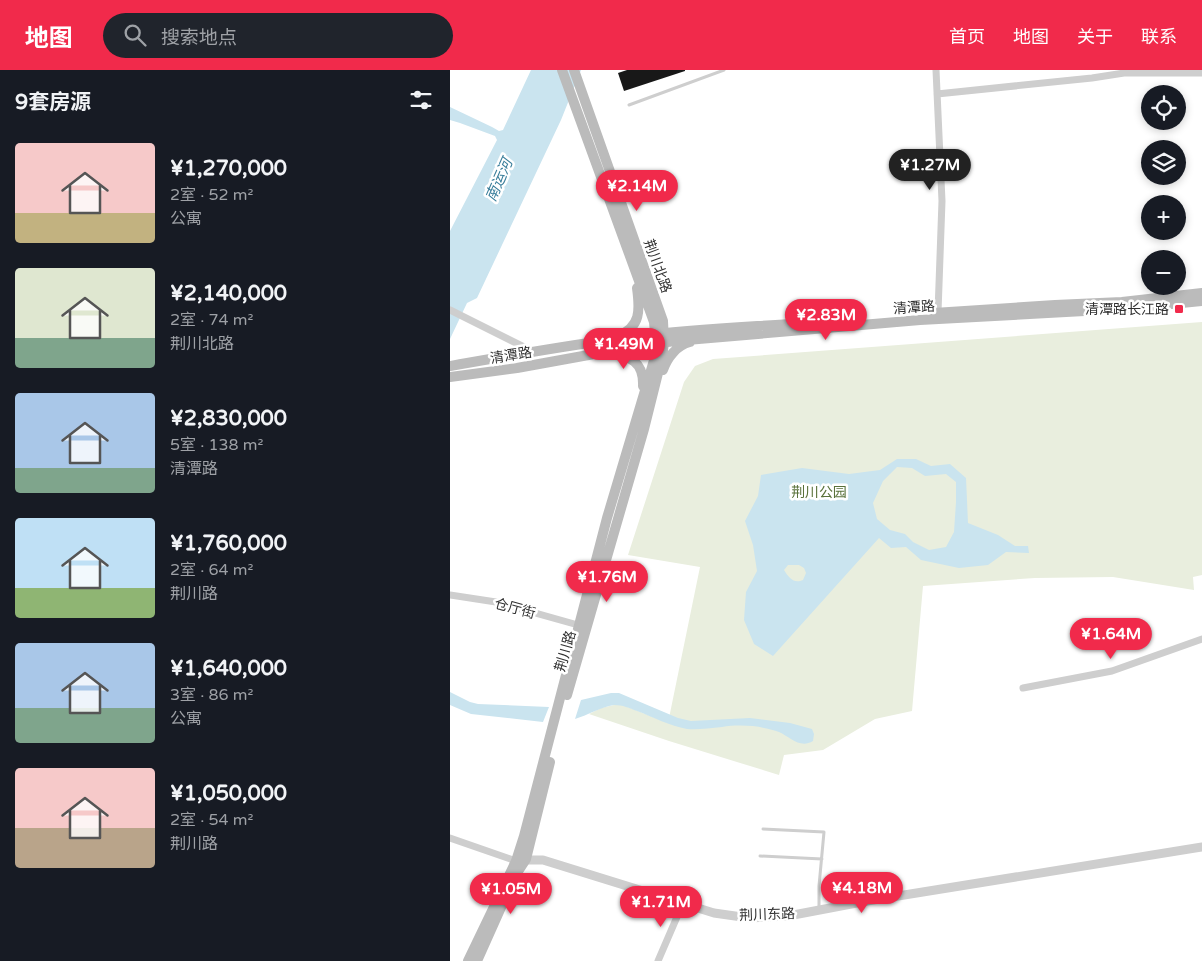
<!DOCTYPE html>
<html lang="zh">
<head>
<meta charset="utf-8">
<style>
  body { margin:0; font-family:"Varela Round","Noto Sans SC",sans-serif; background:#20242c; color:#f1f3f6; height:100vh; display:flex; flex-direction:column; font-size:19px; white-space:nowrap }
  * { box-sizing:border-box; margin:0 }
  p { font-size:16px; color:#9ea1a6 }
  .icon { flex:none; width:28px; height:28px; fill:none; stroke:currentColor; stroke-width:2; stroke-linecap:round; stroke-linejoin:round }
  .map { position:relative; flex:1; overflow:hidden }
  .details { display:flex; flex-direction:column; background:#171b24; width:450px }
  .details>* { flex:none }
  .fabs { position:absolute; left:691px; top:15px; display:grid; gap:10px }
  .fabs a { display:grid; place-items:center; width:45px; height:45px; border-radius:50%; background:#171b24; box-shadow:0 2px 8px #0003; font-size:25px }
  .price { position:absolute; translate:-50% -42px; padding:0 11px; border-radius:18px; background:#f12a4b; color:#fff; font-size:16px; line-height:32px; filter:drop-shadow(0 1px 2px #0008) }
  .price::after { content:''; position:absolute; left:50%; top:30px; width:15px; height:11px; margin-left:-8px; background:inherit; clip-path:polygon(0 0,100% 0,50% 100%) }
  .price.active { background:#222; color:#fff }
  ul { padding:0; list-style:none }
  li { display:flex; align-items:center; gap:15px; height:125px; padding:0 15px }
  li span { display:grid; place-items:center; flex:none; width:140px; height:100px; border-radius:5px; color:#555 }
  li>.icon { margin-inline-start:auto }
  span .icon { width:60px; height:60px; fill:#fffc; stroke-width:1 }
  li b { font-size:21px }
  h2 { display:flex; justify-content:space-between; align-items:center; height:60px; padding:0 15px; font-size:21px }
  header { display:flex; align-items:center; gap:30px; box-sizing:border-box; height:70px; padding:0 25px; background:#f12a4b; color:#fff }
  header strong { font-size:24px }
  nav { display:flex; gap:28px; margin-inline-start:auto; font-size:18px }
  .search { width:350px; height:45px; background:#20242c; display:flex; align-items:center; gap:12px; box-sizing:border-box; padding:0 18px; border-radius:28px; color:#9ea1a6; font-size:19px }
  main { display:flex; flex:1; min-height:0 }
  .map>svg:first-child { display:block }
  .green { fill:#e9eede }
  .water { fill:#cae4ef; fill-rule:evenodd }
  .building { fill:#181818 }
  .lines { fill:none; stroke-linecap:round; stroke-linejoin:round }
  .service { stroke:#cecece; stroke-width:3 }
  .minor { stroke:#cecece; stroke-width:7 }
  .tertiary { stroke:#cecece; stroke-width:9 }
  .secondary { stroke:#bbb; stroke-width:10 }
  .poi-dot { fill:#f12a4b; stroke:#fff; stroke-width:2 }
  .labels { text-anchor:middle; stroke-width:5; stroke-linejoin:round; paint-order:stroke }
  .street-label { font-size:14px; fill:#313131; stroke:#fff }
  .poi-label { font-size:14px; fill:#313131; stroke:#fff; text-anchor:end }
  .park-label { font-size:14px; fill:#59713a; stroke:#fff }
  .water-label { font-size:15px; font-style:italic; fill:#387d9a; stroke:#fff }
</style>
</head>
<body>
<header>
<strong>地图</strong>
<div class="search"><svg class="icon" aria-label="search" viewBox="0 0 24 24"><circle cx="10" cy="10" r="6"/><path d="M15 15l6 6"/></svg>搜索地点</div>
<nav><a>首页</a><a>地图</a><a>关于</a><a>联系</a></nav>
</header>
<main>
<section class="details">
<h2>9套房源<svg class="icon" aria-label="filters" viewBox="0 0 24 24"><path d="M4 7h16M4 17h16"/><circle cx="9" cy="7" r="2"/><circle cx="15" cy="17" r="2"/></svg></h2>
<ul>
<li><span style="background:linear-gradient(#f6c9c9 70%,#c2b280 0)"><svg class="icon" aria-label="home" viewBox="0 0 24 24"><path d="M3 11l9-7 9 7M6 9v11h12V9"/></svg></span><div><b>¥1,270,000</b><p>2室 · 52 m²</p><p>公寓</p></div></li>
<li><span style="background:linear-gradient(#dfe7d0 70%,#7fa58c 0)"><svg class="icon" aria-label="home" viewBox="0 0 24 24"><path d="M3 11l9-7 9 7M6 9v11h12V9"/></svg></span><div><b>¥2,140,000</b><p>2室 · 74 m²</p><p>荆川北路</p></div></li>
<li><span style="background:linear-gradient(#a9c7e8 75%,#7fa58c 0)"><svg class="icon" aria-label="home" viewBox="0 0 24 24"><path d="M3 11l9-7 9 7M6 9v11h12V9"/></svg></span><div><b>¥2,830,000</b><p>5室 · 138 m²</p><p>清潭路</p></div></li>
<li><span style="background:linear-gradient(#bfe0f5 70%,#8fb573 0)"><svg class="icon" aria-label="home" viewBox="0 0 24 24"><path d="M3 11l9-7 9 7M6 9v11h12V9"/></svg></span><div><b>¥1,760,000</b><p>2室 · 64 m²</p><p>荆川路</p></div></li>
<li><span style="background:linear-gradient(#a9c7e8 65%,#7fa58c 0)"><svg class="icon" aria-label="home" viewBox="0 0 24 24"><path d="M3 11l9-7 9 7M6 9v11h12V9"/></svg></span><div><b>¥1,640,000</b><p>3室 · 86 m²</p><p>公寓</p></div></li>
<li><span style="background:linear-gradient(#f6c9c9 60%,#b9a48a 0)"><svg class="icon" aria-label="home" viewBox="0 0 24 24"><path d="M3 11l9-7 9 7M6 9v11h12V9"/></svg></span><div><b>¥1,050,000</b><p>2室 · 54 m²</p><p>荆川路</p></div></li>
</ul>
</section>
<div class="map">
<svg width="752" height="891" viewBox="0 0 752 891">
  <rect width="100%" height="100%" fill="#fff"/>
  <!-- green -->
  <path class="green" d="M752,252v253l-9,2 1,13 -81,-13 -78,1 -112,8 -11,125 -37,8 -52,31 -39,5 -5,20 -110,-34 -80,-27 12,-6 13,-3h9l45,18 32,-156 -72,-12 56,-173 11,-16 18,-7z"/>
  <!-- water -->
  <path class="water" d="M81,0h50l-20,50 -84,178 -10,5 -17,36v-108l47,-91 -2,-4 -35,-13 -10,-3v-13l42,20 7,4 4,-1z
    M447,389h19l15,7 19,-2 16,14 2,45 30,12 17,11h13l1,7 -23,-1 -18,13 -29,3 -38,-8 -15,-13 -15,1 -12,-10 -106,118 -19,-12 -10,-24 2,-28 11,-21 -4,-26 -8,-24 13,-25 3,-21 41,-7 47,6 31,-4zM447,397l15,1 13,8 21,-2 10,8v20l-2,30 -8,15 -17,3 -16,-8 -8,-8 -15,-4 -13,-11 -4,-16 10,-22zM338,495h11l5,3 2,5 -3,7c-9,4 -14,-2 -19,-10z
    M0,622l20,10 8,2 71,3 -6,15 -72,-8 -21,-9z
    M161,623h8l59,25 13,3 59,-3 40,5 22,6 2,5 -1,7c-13,8 -23,-4 -34,-9 -5,-2 -10,-3 -15,-4 -12,-3 -30,-3 -42,-1 -12,1 -24,3 -35,2 -17,-3 -34,-12 -50,-18 -8,-3 -14,-6 -23,-6 -13,2 -26,10 -39,14l6,-19z"/>
  <!-- building -->
  <path class="building" d="M177,0h58v1l-61,20 -6,-18z"/>
  <g class="lines">
    <!-- service -->
    <path class="service" d="M179,35l95,-35
      M313,759l61,3 -5,54v22
      M310,786l62,3"/>
    <!-- minor -->
    <path class="minor" d="M486,0l6,131 -4,111
      M487,24l155,-16 32,-5h78
      M0,240l84,42
      M0,525l46,7 82,23
      M573,618l89,-17 90,-32
      M0,768l66,23
      M208,891l25,-58"/>
    <!-- tertiary -->
    <path class="tertiary" d="M69,790h24l171,53 35,5 39,-2 79,-15 335,-54"/>
    <!-- secondary -->
    <path class="secondary" d="M484,243l121,-8 67,-3 80,-9
      M168,266c23,-9 22,-26 19,-48
      M158,284c22,1 36,8 35,32
      M0,296c63,-11 125,-22 188,-30 55,-7 111,-9 167,-13
      M213,300c4,-12 14,-25 27,-28
      M0,307l67,-9 121,-22 37,-5 245,-21 201,-11 81,-8
      M117,625l77,-266 18,-72 2,-14 -1,-22 -89,-251
      M18,891l48,-100 8,-25 83,-318 48,-161 1,-13 -2,-22 -92,-252
      M27,891l38,-85 11,-17 24,-97"/>
  </g>
  <!-- markers -->
  <rect class="poi-dot" x="724" y="234" width="10" height="10" rx="2.5"/>
  <g class="labels">
    <!-- street labels -->
    <g class="street-label">
      <text transform="translate(208 196) rotate(70)" y="5">荆川北路</text>
      <text transform="translate(464 237) rotate(-4)" y="5">清潭路</text>
      <text transform="translate(61 285) rotate(-9)" y="5">清潭路</text>
      <text transform="translate(65 538) rotate(15)" y="5">仓厅街</text>
      <text transform="translate(115 581) rotate(-74)" y="5">荆川路</text>
      <text transform="translate(317 844) rotate(-2)" y="5">荆川东路</text>
    </g>
    <!-- poi labels -->
    <g class="poi-label">
      <text x="719" y="244">清潭路长江路</text>
    </g>
    <!-- park labels -->
    <g class="park-label">
      <text x="369" y="427">荆川公园</text>
    </g>
    <!-- water labels -->
    <g class="water-label">
      <text transform="translate(49 110) rotate(-66)" y="5">南运河</text>
    </g>
  </g>
</svg>
<div class="fabs">
<a><svg class="icon" aria-label="locate" viewBox="0 0 24 24"><circle cx="12" cy="12" r="6"/><path d="M12 2v4M12 18v4M2 12h4M18 12h4"/></svg></a>
<a><svg class="icon" aria-label="layers" viewBox="0 0 24 24"><path d="M12 4l9 5-9 5-9-5zM3 14l9 5 9-5"/></svg></a>
<a>+</a>
<a>−</a>
</div>
<b class="price active" style="left:480px;top:121px">¥1.27M</b>
<b class="price" style="left:187px;top:142px">¥2.14M</b>
<b class="price" style="left:376px;top:271px">¥2.83M</b>
<b class="price" style="left:174px;top:300px">¥1.49M</b>
<b class="price" style="left:157px;top:533px">¥1.76M</b>
<b class="price" style="left:661px;top:590px">¥1.64M</b>
<b class="price" style="left:412px;top:844px">¥4.18M</b>
<b class="price" style="left:61px;top:845px">¥1.05M</b>
<b class="price" style="left:211px;top:858px">¥1.71M</b>
</div>
</main>
</body>
</html>
